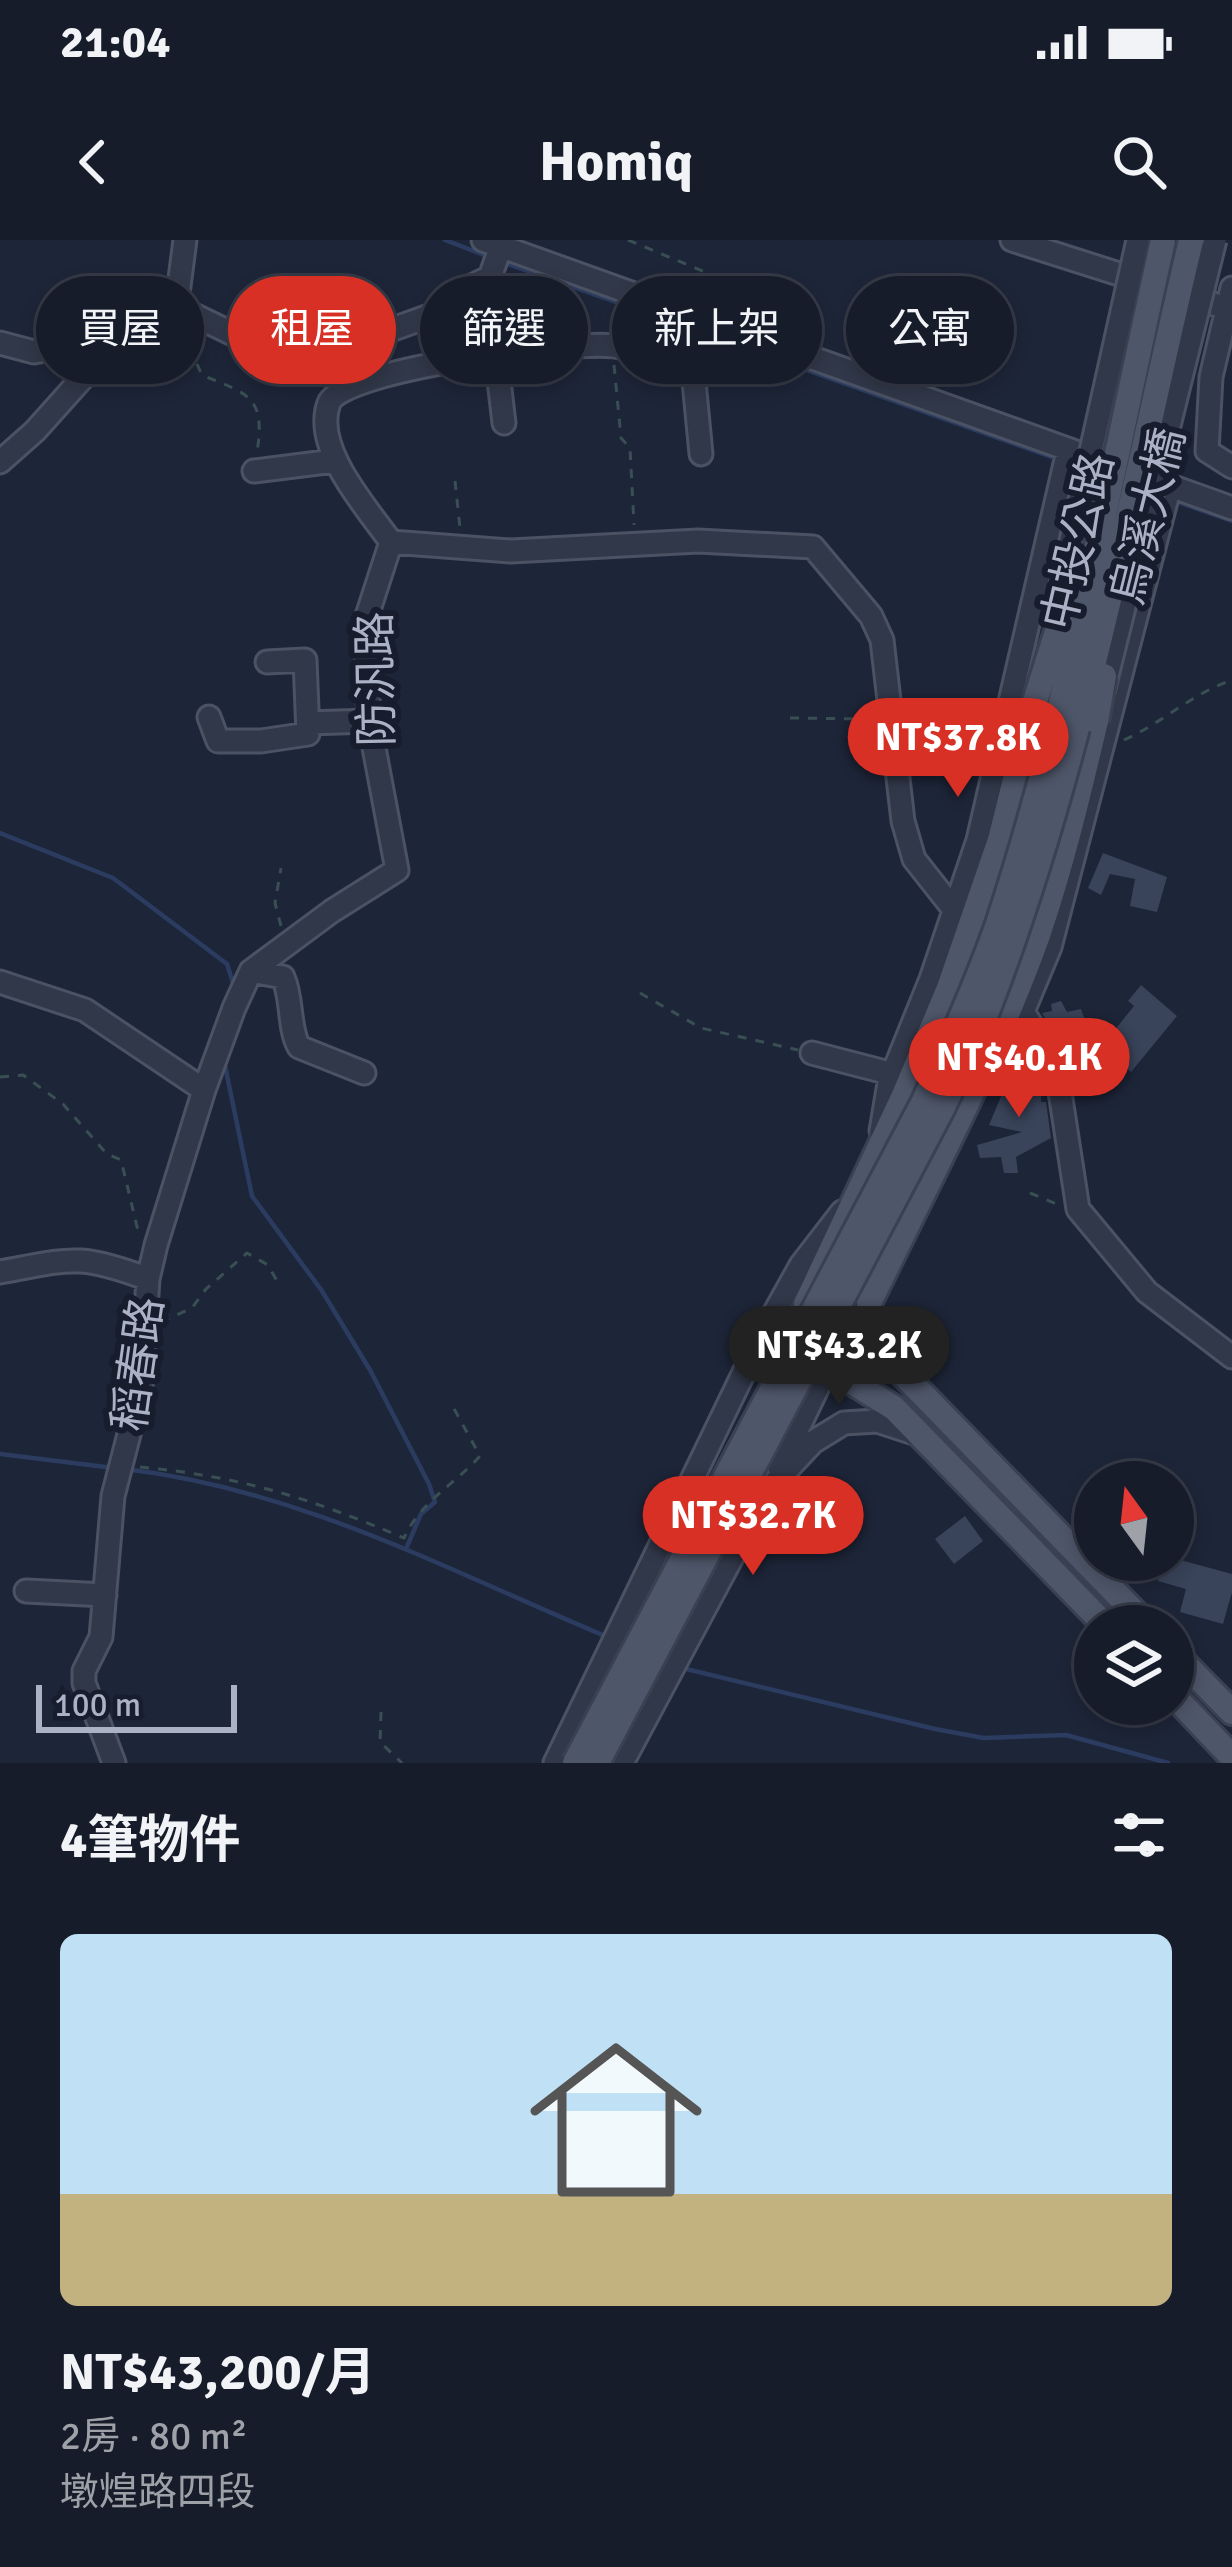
<!DOCTYPE html>
<html lang="zh-TW">
<head>
<meta charset="utf-8">
<style>
  body { margin:0; font-family:Signika,"Noto Sans TC",sans-serif; background:#1f2532; color:#f1f3f6; height:100vh; display:flex; flex-direction:column; font-size:45px; white-space:nowrap }
  * { box-sizing:border-box; margin:0 }
  p { font-size:39px; color:#9ea1a8 }
  .icon { flex:none; width:66px; height:66px; fill:none; stroke:currentColor; stroke-width:2; stroke-linecap:round; stroke-linejoin:round }
  .map { position:relative; height:1523px; overflow:hidden }
  .details { display:flex; flex-direction:column; background:#161c2a; flex:1 }
  .details>* { flex:none }
  .guide { position:absolute; left:36px; top:36px; width:1161px; height:108px; display:flex; gap:24px }
  .needle { width:78px; rotate:345deg }
  .tools { position:absolute; left:1074px; top:1221px; display:grid; gap:24px }
  .tools a { display:grid; place-items:center; width:120px; height:120px; border-radius:50%; background:#161c2a; box-shadow:0 6px 18px #0003,0 0 0 3px #353a47; font-size:60px }
  .scale { position:absolute; left:36px; bottom:30px; width:201px; box-sizing:border-box; padding-left:12px; border:6px solid #abb2c6; border-top:0; font-size:33px; line-height:42px; white-space:nowrap; color:#abb2c6; -webkit-text-stroke:9px #171d2d; paint-order:stroke }
  .price { position:absolute; translate:-50% -102px; padding:0 27px; border-radius:42px; background:#d93025; color:#fff; font-size:39px; line-height:78px; filter:drop-shadow(0 3px 6px #0008) }
  .price::after { content:''; position:absolute; left:50%; top:72px; width:36px; height:27px; margin-left:-18px; background:inherit; clip-path:polygon(0 0,100% 0,50% 100%) }
  .price.active { background:#222; color:#fff }
  ul { padding:0; list-style:none }
  li { display:grid; align-content:center; gap:24px; height:636px; padding:0 60px }
  li+li { border-top:3px solid #353a47 }
  li span { display:grid; place-items:center; height:372px; border-radius:18px; color:#555 }
  li>.icon { margin-inline-start:auto }
  span .icon { width:216px; height:216px; fill:#fffc; stroke-width:1 }
  li b { font-size:51px }
  h2 { display:flex; justify-content:space-between; align-items:center; height:144px; padding:0 60px; font-size:51px }
  .chip { padding:0 42px; border-radius:54px; background:#161c2a; box-shadow:0 6px 18px #0003,0 0 0 3px #353a47; font-size:42px; line-height:108px }
  .chip.active { background:#d93025; color:#fff }
  .status { display:flex; justify-content:space-between; align-items:center; height:84px; padding:0 60px; background:#161c2a; direction:ltr }
  .status svg { height:33px; fill:currentColor }
  header { display:flex; justify-content:space-between; align-items:center; height:156px; padding:0 60px; background:#161c2a; font-size:54px; font-weight:700 }
  .map>svg:first-child { display:block }
  .lines { fill:none; stroke-linecap:round; stroke-linejoin:round }
  .stream { stroke:#2c3c60; stroke-width:4.5 }
  .building { fill:#394359 }
  .minor-casing { stroke:#4b5264; stroke-width:27 }
  .major-casing { stroke:#3a4152; stroke-width:30 }
  .path { stroke:#3a4f54; stroke-width:3; stroke-dasharray:9 9; stroke-linecap:butt }
  .minor { stroke:#313849; stroke-width:21 }
  .major { stroke:#4e5669; stroke-width:24 }
  .minor-bridge-casing { stroke:#4b5264; stroke-width:27; stroke-linecap:butt }
  .major-bridge-casing { stroke:#3a4152; stroke-width:30; stroke-linecap:butt }
  .minor-bridge { stroke:#313849; stroke-width:21 }
  .major-bridge { stroke:#4e5669; stroke-width:24 }
  .labels { text-anchor:middle; stroke-width:12; stroke-linejoin:round; paint-order:stroke }
  .street-label { font-size:45px; fill:#abb2c6; stroke:#171d2d }
</style>
</head>
<body>
<div class="status"><b>21:04</b><svg viewBox="0 0 49 12"><path d="M0 12V9h3v3zM5 12V6h3v6zM10 12V3h3v9zM15 12V0h3v12zM26 1h20v11H26zM47 4h2v5h-2z"/></svg></div>
<header><svg class="icon" aria-label="back" viewBox="0 0 24 24"><path d="M15 5l-7 7 7 7"/></svg>Homiq<svg class="icon" aria-label="search" viewBox="0 0 24 24"><circle cx="10" cy="10" r="6"/><path d="M15 15l6 6"/></svg></header>
<div class="map">
<svg width="1232" height="1523" viewBox="0 0 1232 1523">
  <rect width="100%" height="100%" fill="#1d2538"/>
  <g class="lines">
    <!-- stream -->
    <path class="stream" d="M445,0l47,18
      M502,22l205,72
      M717,98l340,121
      M1175,261l57,20
      M0,593l113,45 114,86 8,25
      M224,821l28,135 70,95 48,79 59,114 6,18 -14,12 -15,35
      M0,1214l114,14
      M125,1229c176,21 320,100 480,167
      M682,1428l253,61 49,9 82,-3 102,28"/>
  </g>
  <!-- building -->
  <path class="building" d="M1103,613l64,24 -10,35 -27,-6 5,-27 -25,-5 -9,21 -13,-7z
    M1141,745l36,31 -46,56 -30,-25 33,-41 -6,-5z
    M1061,761l6,11 14,-3 4,11 -12,5 3,15 -16,4 -5,-19 -5,1 -8,-13 10,-2 -1,-7z
    M1013,828l29,8 -1,26h5l5,36 -35,19 2,16h-14l-3,-16 -21,1 -3,-13 45,-13 -33,-7z
    M965,1276l18,25 -29,23 -19,-25z
    M1173,1318l59,16v18l-9,32 -43,-12 6,-23 -28,-8 6,-21z"/>
  <g class="lines">
    <defs>
      <path id="minor" d="M483,0l749,268
        M1012,0l220,70
        M1232,48l-21,89 -4,74 25,16
        M169,63l91,44 42,-20 51,-7 18,17 61,-22 34,-26 24,-12 11,-31
        M0,103l34,9 51,-9 19,11 54,-48 20,-12 7,-54
        M496,115l8,68
        M693,131l8,83
        M0,222l35,-31 69,-77
        M254,231l80,-10
        M391,302l120,9 187,-10 115,6 58,69 11,24 21,181 11,38 41,52
        M209,477l9,24h43l47,-7 -3,-74 -38,2
        M309,483l60,-2
        M251,731l32,6c10,22 5,50 16,70l65,26
        M0,742l85,28 119,80
        M1024,773l32,53 22,143 69,83 85,65
        M812,813l81,21
        M986,838l23,-33 41,-98 120,-461
        M881,891l8,-48 42,-104 47,-139 90,-389
        M0,1032c71,-13 79,-19 148,7
        M779,1228l48,-100 42,-65
        M26,1351l79,4
        M114,1523l-30,-80v-12l17,-34 12,-141 28,-108 7,-109 8,-34 48,-155 30,-82 17,-37 81,-60 65,-41 -28,-149 -4,-99 26,-80c-24,-34 -79,-94 -62,-139 12,-34 246,-63 285,-57 26,4 54,17 79,25l25,-47
        M555,1523l207,-428 39,-70 41,-53
        M622,1523l146,-273 45,-48 31,-19 33,-2 43,14"/>
      <path id="major" d="M1096,481c-17,72 -34,144 -58,214 -45,126 -111,248 -169,368 1,27 9,43 26,63l253,260
        M806,1064l99,-211 44,-105 51,-148 33,-132
        M804,1098l14,23 76,47 212,218
        M1173,1412l59,60
        M1173,1455l59,62"/>
    </defs>
    <!-- minor casing -->
    <use href="#minor" class="minor-casing"/>
    <!-- major casing -->
    <use href="#major" class="major-casing"/>
    <!-- path -->
    <path class="path" d="M628,0l113,47 25,27 28,17
      M182,91l20,44c46,19 64,21 55,77
      M614,125l7,73 9,10 4,77
      M455,241l5,47
      M790,478l81,1
      M1124,500c38,-17 69,-47 108,-60
      M281,686l-6,-23 6,-35
      M640,753l61,35 97,22
      M0,837l23,-2 40,29 44,50 14,6 18,75
      M1030,953l29,12
      M161,1082l31,-14 14,-19 41,-36 21,12 9,16
      M140,1227c104,10 169,31 264,71 17,-37 50,-53 76,-82l-28,-51
      M381,1472l-1,30 22,21"/>
    <!-- minor -->
    <use href="#minor" class="minor"/>
    <!-- major -->
    <use href="#major" class="major"/>
    <defs>
      <path id="minor-bridge" d="M1056,368l82,-368
        M1103,452l112,-452"/>
      <path id="major-bridge" d="M1033,468l36,-115
        M1096,481l8,-45
        M575,1523l349,-662c27,-59 53,-117 74,-177 73,-222 114,-456 165,-684
        M597,1523l345,-654c17,-36 35,-71 49,-108 93,-245 140,-507 200,-761"/>
    </defs>
    <!-- minor-bridge casing -->
    <use href="#minor-bridge" class="minor-bridge-casing"/>
    <!-- major-bridge casing -->
    <use href="#major-bridge" class="major-bridge-casing"/>
    <!-- minor-bridge -->
    <use href="#minor-bridge" class="minor-bridge"/>
    <!-- major-bridge -->
    <use href="#major-bridge" class="major-bridge"/>
  </g>
  <g class="labels">
    <!-- street labels -->
    <g class="street-label">
      <text transform="translate(1147 276) rotate(-76)" y="16">烏溪大橋</text>
      <text transform="translate(1077 301) rotate(-77)" y="16">中投公路</text>
      <text transform="translate(375 439) rotate(-91)" y="16">防汎路</text>
      <text transform="translate(137 1124) rotate(-82)" y="16">稻春路</text>
    </g>
  </g>
</svg>
<div class="tools">
<a><svg class="needle" viewBox="-14 -14 28 28"><path d="M0-13l5 13h-10z" fill="#e53935"/><path d="M0 13l5-13h-10z" fill="#9ea1a8"/></svg></a>
<a><svg class="icon" aria-label="layers" viewBox="0 0 24 24"><path d="M12 4l9 5-9 5-9-5zM3 14l9 5 9-5"/></svg></a>
</div>
<div class="scale">100 m</div>
<b class="price" style="left:958px;top:560px">NT$37.8K</b>
<b class="price" style="left:1019px;top:880px">NT$40.1K</b>
<b class="price active" style="left:839px;top:1168px">NT$43.2K</b>
<b class="price" style="left:753px;top:1338px">NT$32.7K</b>
<div class="guide">
<a class="chip">買屋</a>
<a class="chip active">租屋</a>
<a class="chip">篩選</a>
<a class="chip">新上架</a>
<a class="chip">公寓</a>
</div>
</div>
<section class="details">
<h2>4筆物件<svg class="icon" aria-label="filters" viewBox="0 0 24 24"><path d="M4 7h16M4 17h16"/><circle cx="9" cy="7" r="2"/><circle cx="15" cy="17" r="2"/></svg></h2>
<ul>
<li><span style="background:linear-gradient(#bfe0f5 70%,#c2b280 0)"><svg class="icon" aria-label="home" viewBox="0 0 24 24"><path d="M3 11l9-7 9 7M6 9v11h12V9"/></svg></span><div><b>NT$43,200/月</b><p>2房 · 80 m²</p><p>墩煌路四段</p></div></li>
</ul>
</section>
</body>
</html>
